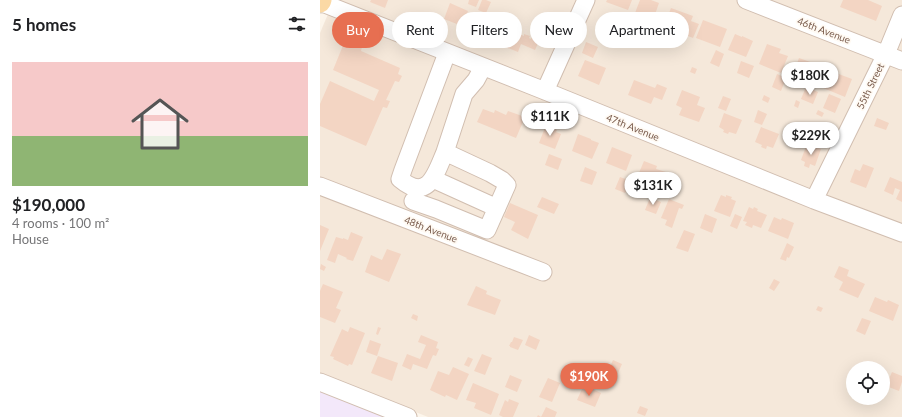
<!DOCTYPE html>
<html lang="en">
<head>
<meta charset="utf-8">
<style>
  body { margin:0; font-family:Lato,sans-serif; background:#f6f6f6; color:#202124; height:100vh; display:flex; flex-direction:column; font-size:15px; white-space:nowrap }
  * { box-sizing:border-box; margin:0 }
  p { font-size:13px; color:#757577 }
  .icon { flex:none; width:22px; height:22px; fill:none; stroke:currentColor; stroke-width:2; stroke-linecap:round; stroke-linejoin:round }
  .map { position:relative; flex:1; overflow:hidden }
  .drawer { display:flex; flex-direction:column; background:#fff; width:320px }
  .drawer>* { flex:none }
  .banner { position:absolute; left:12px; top:12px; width:380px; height:36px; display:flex; gap:8px }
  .fabs { position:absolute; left:526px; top:361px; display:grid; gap:8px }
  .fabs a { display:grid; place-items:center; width:44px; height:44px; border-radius:50%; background:#fff; box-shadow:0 4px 16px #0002; font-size:20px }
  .price { position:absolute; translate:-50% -34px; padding:0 9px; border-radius:14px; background:#fff; color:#222; font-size:13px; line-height:26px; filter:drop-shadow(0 1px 2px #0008) }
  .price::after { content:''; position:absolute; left:50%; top:24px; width:12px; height:9px; margin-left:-6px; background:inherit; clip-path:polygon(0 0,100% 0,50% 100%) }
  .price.on { background:#e76f51; color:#fff }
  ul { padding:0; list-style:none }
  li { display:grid; align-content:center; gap:8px; height:212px; padding:0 12px }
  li+li { border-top:1px solid #e0e0e0 }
  li span { display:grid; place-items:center; height:124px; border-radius:0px; color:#555 }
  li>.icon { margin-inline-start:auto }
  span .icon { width:72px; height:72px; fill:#fffc; stroke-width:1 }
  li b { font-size:17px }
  h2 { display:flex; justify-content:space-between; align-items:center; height:48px; padding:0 12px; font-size:17px }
  .pill { padding:0 14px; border-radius:18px; background:#fff; box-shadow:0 4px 16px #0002; font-size:14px; line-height:36px }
  .pill.on { background:#e76f51; color:#fff }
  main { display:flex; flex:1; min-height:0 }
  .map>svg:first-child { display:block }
  .residential { fill:#f5e8da; fill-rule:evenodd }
  .education { fill:#f3e8fa }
  .building { fill:#f3d5c3 }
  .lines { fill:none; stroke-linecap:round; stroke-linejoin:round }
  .minor-casing { stroke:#d1beb0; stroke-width:19 }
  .major-casing { stroke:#dad1cd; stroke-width:23 }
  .minor { stroke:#fff; stroke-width:17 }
  .major { stroke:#fbd9a5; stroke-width:21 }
  .labels { text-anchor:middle; stroke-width:3.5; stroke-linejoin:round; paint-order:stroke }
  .street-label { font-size:10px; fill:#7a5c4d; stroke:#fffaf3 }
</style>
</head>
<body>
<main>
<section class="drawer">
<h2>5 homes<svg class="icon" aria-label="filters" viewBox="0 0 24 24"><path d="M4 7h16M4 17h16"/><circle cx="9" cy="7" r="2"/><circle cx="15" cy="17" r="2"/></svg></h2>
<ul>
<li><span style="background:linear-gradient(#f6c9c9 60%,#8fb573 0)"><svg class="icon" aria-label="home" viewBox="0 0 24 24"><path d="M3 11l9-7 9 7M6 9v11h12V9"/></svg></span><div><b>$190,000</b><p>4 rooms · 100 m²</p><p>House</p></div></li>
</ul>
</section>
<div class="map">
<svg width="582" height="417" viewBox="0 0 582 417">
  <rect width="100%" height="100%" fill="#fdf6ec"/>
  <!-- residential -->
  <path class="residential" d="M14,0h568v417h-474l-108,-43v-341zM533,368h30v30h-30z"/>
  <!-- education -->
  <path class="education" d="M0,390l68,27h-68z"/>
  <!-- building -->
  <path class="building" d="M51,0h17l-3,8 -15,-6z
    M149,0h10l-3,7 -8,-3z
    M162,0h4l5,2 -5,11 -8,-3z
    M287,0h25l-4,10 -22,-8z
    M320,0h11l8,3 -6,17 -18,-7z
    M523,0h25l14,6 -6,15 -36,-14z
    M130,3l18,8 -6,15 -18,-7z
    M351,8l22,8 -2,5 8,3 -6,14 -10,-4 1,-3 -19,-7z
    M299,12l12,5 -5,12 -12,-4z
    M167,14l8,3 -3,6 4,1 -5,13 -15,-6 5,-13 4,2z
    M383,20l24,9 -7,18 -24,-9z
    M328,23l11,5 -5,13 -12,-5z
    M187,29l17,7v-2l6,2 -1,2 2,1 1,-3 8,3 -5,11 -14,-6 -3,8 -18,-7z
    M313,34l8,4 -4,9 -8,-3z
    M415,34l7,3v-1l11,5 -7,16 -18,-7z
    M31,42l11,5 -1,4 39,17 -2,6 4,2 -3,6 -4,-1 -9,19 4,1 -3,7 -4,-1 -17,39 -46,-20v-22l10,-23 44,20 5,-11 -46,-20 11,-27 5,3z
    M266,42l12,5 -5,11 -11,-5z
    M447,44l14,5 -2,4 9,3 -7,17 -22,-9z
    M396,50l8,4 -5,13 -9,-4z
    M479,58l17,6 -9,22 -16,-6z
    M265,60l21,8 -7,17 -21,-9z
    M421,61l13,5 -5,12 -12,-5z
    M372,67l5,2 -2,5 -5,-2z
    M508,70l24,9 -7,18 -24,-10z
    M457,74l9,4 -5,13 -9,-4z
    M314,80l21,8 2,-4 10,4 -5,12 -8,-3 -3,7 -23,-9z
    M486,87l12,5 -5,12 -12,-5z
    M362,90l18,7 -3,8 8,3 -6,14 -20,-7 3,-7 -6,-3z
    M509,94l12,5 -6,14 -12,-5z
    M444,95l6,3 -2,5 -6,-3z
    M403,96l8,3 -5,12 -8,-3z
    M476,100l4,2 -2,6 -4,-2z
    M163,109l11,4 1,-3 11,5 2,-4 17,6 -9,21 -39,-16z
    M438,110l9,4 -5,11 -8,-3z
    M498,110l6,3 -2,4 -6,-3z
    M404,113l18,7 -6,14 -7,-2 -1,2 -5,-2 1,-2 -5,-3z
    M557,118l12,5 -3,7 -12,-4z
    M226,125l11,5 -1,2 5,2 -6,15 -16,-6z
    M441,127l18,7 -6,14 -6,-2 -1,3 -5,-2 1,-2 -7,-3z
    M258,134l13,5v1l8,3 -7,16 -20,-8z
    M487,144l14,5 -6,17 -5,-2 -1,4 -5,-2 1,-4 -4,-2z
    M292,147l20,8 -6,16 -20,-8z
    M229,154l13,5 -4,11 -13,-5z
    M324,161l13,5 -1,3 10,3 -7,17 -23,-9z
    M543,164l11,4 -8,20 -16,-6 5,-13 5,2z
    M265,167l12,5 -5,13 -12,-4z
    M300,177l11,4 -6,12 -10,-4z
    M570,177l12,5v20l-6,-3 4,-9 -5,-2 -2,7 -9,-4z
    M401,195l5,2v-2l6,2 -1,2 5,2 -6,16 -16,-6z
    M222,197l17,7 -5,10 -17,-7z
    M330,198l11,4 -5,12 -11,-4z
    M349,199l15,6 -2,4 -3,-1 -7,20 -7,-3 2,-5 -6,-2z
    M190,203l28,12 -10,24 -17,-9 4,-8 -11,-5z
    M429,207l4,2 1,-2 4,2 -1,2 10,4 -6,13 -8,-3 -1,3 -7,-3 2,-3 -4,-1z
    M385,214l12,5 -5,14 -12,-5z
    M415,214l7,3 -5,12 -7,-3z
    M454,217l7,3 1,-2 12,5 -6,16 -20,-8z
    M0,225l9,4 -9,22z
    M364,230l11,4 -7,18 -12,-4z
    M31,232l12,5 -10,24 -7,-2 1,-1 -9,-4 -3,9 -8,-3 9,-23 7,2v-1l5,2z
    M467,243l7,4 -5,11 -2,-1 -1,4 -6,-2z
    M67,249l14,5 -12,28 -24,-10 6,-17 11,5z
    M1,264l5,3 -2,4 -4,-2z
    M519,266l10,4 -2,6 18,8 -7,14 -19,-8 4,-8 -9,-5z
    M454,279l6,3 -6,9 -5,-3z
    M3,284l20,8 -7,16 5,2 -6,13 -15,-6v-26z
    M156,286l11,5 -1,3 15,6 -6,15 -28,-10z
    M555,297l12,5 1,-2 11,5 -6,16 -24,-10z
    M498,306l5,2 -2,4 -5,-2z
    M93,314l5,2 -1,5 -6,-3z
    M542,318l9,3 -6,14 -9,-4z
    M30,327l15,6 -13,32 -3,-1 -1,2 -15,-7 1,-2 -4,-1 12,-27 6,3z
    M58,327l3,1 -3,7 -2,-1z
    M101,335l17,7 -2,6 3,1 -3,7 -3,-1 -6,14 -14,-5 -2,6 -9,-4 5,-12 13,5 6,-14 -8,-3z
    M209,335l11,5 -4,10 -11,-5z
    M194,337l9,3 -5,10 -8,-3v-1h-1l2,-4h1z
    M50,340l11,4 -4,12 -11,-4z
    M162,354l10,4 -7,17 -11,-4z
    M58,356l20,7 -6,18 -21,-8z
    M148,357l5,2 -4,8 -5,-2z
    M293,360l9,4 -7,16 -9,-4z
    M133,367l16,7 -12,26 -11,-5 -1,2 -15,-7 8,-19 11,4z
    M275,370l5,2 -2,5 -5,-2z
    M572,372l10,4v6l-3,9 -13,-5z
    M190,375l12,5 -5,12 -12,-5z
    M228,378l12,5 -8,19 -13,-5z
    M153,383l26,11 -8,21 -17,-7 2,-5 -10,-3z
    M262,389l9,3 1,-3 9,4 -6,14 -18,-7z
    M189,399l10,4 -6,14h-10l-4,-2 6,-15 3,2z
    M320,406l8,3 -3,7 -8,-3z
    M226,407l11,5 -2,5h-18l1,-2 3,2z"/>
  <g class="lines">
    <defs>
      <path id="minor" d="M426,0l156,61
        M0,2l225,89 269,109 88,33
        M225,91l41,-91
        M125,152c-9,21 -17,51 -45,27l3,-9 44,-117
        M113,179l64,29
        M0,186l223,86
        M494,200l72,-146 16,-39
        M93,201l23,8 51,21 20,-45 -5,-5 -12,-7 -45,-21 19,-58 12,-14 7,-13
        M0,382l88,35"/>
      <path id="major" d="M0,2l1,-2"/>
    </defs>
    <!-- minor casing -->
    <use href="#minor" class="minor-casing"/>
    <!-- major casing -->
    <use href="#major" class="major-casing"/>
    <!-- minor -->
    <use href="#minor" class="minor"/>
    <!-- major -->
    <use href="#major" class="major"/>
  </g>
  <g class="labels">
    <!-- street labels -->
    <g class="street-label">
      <text transform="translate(504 30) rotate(21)" y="4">46th Avenue</text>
      <text transform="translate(550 86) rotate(-64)" y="4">55th Street</text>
      <text transform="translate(313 127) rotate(22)" y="4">47th Avenue</text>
      <text transform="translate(111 229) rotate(21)" y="4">48th Avenue</text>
    </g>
  </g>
</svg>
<div class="fabs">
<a><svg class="icon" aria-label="locate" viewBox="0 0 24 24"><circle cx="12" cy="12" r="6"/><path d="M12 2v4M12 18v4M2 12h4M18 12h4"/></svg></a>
</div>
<b class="price" style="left:490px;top:96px">$180K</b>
<b class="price" style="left:230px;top:137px">$111K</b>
<b class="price" style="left:491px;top:156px">$229K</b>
<b class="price" style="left:333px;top:206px">$131K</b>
<b class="price on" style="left:269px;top:397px">$190K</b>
<div class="banner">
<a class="pill on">Buy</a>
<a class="pill">Rent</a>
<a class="pill">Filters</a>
<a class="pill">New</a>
<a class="pill">Apartment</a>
</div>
</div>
</main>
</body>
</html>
